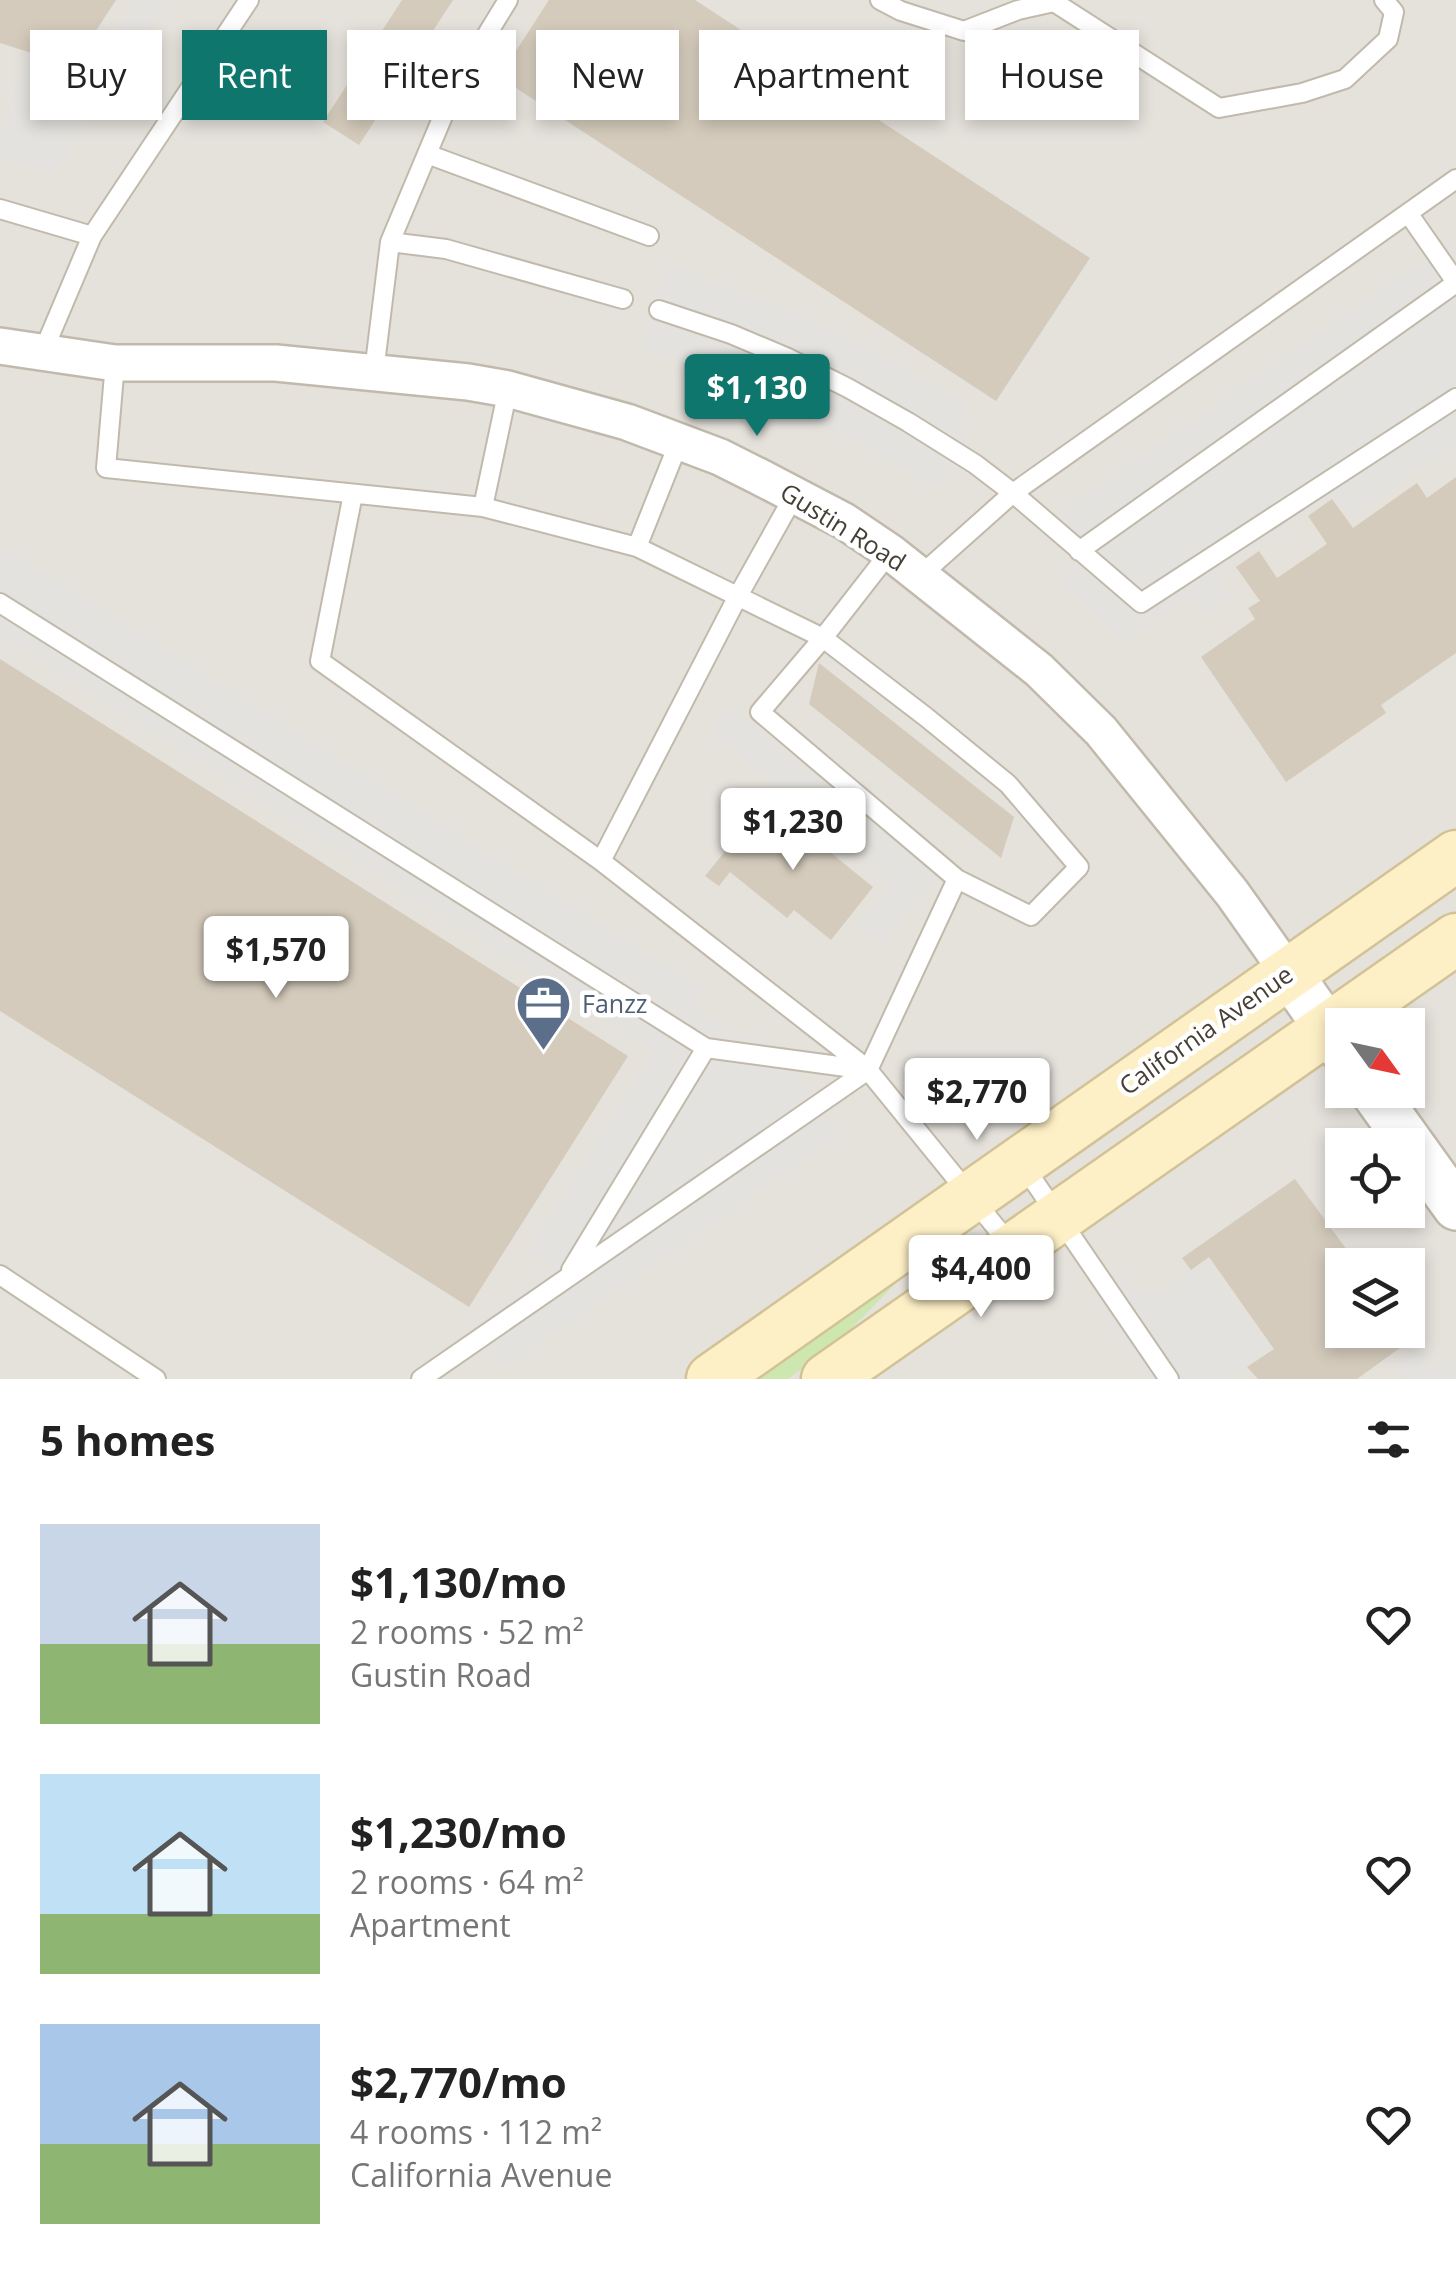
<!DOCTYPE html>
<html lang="en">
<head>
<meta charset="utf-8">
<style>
  body { margin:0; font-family:"Open Sans",sans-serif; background:#f6f6f6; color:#222; height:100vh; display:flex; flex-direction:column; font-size:38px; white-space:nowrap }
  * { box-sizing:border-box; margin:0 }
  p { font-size:32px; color:#767676 }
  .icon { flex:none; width:55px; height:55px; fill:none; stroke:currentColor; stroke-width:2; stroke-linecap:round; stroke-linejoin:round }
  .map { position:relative; height:1379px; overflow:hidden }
  .drawer { display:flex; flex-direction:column; background:#fff; flex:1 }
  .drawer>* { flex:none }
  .top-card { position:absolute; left:30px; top:30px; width:1398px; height:90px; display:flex; gap:20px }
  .needle { width:65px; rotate:123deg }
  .controls { position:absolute; left:1325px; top:1008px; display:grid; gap:20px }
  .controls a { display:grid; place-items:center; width:100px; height:100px; border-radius:0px; background:#fff; box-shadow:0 5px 15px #0003; font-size:50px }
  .price { position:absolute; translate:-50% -85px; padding:0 22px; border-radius:10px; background:#fff; color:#222; font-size:32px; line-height:65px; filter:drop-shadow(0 2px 5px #0008) }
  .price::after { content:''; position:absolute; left:50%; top:60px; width:30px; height:22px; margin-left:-15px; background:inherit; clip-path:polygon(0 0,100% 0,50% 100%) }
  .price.selected { background:#0f766e; color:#fff }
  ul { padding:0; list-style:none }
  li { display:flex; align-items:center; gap:30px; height:250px; padding:0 40px }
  li span { display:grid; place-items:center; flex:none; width:280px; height:200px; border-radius:0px; color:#555 }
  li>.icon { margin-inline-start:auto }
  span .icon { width:120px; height:120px; fill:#fffc; stroke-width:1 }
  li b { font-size:42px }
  h2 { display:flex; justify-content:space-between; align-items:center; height:120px; padding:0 40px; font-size:42px }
  .chip { padding:0 35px; border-radius:0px; background:#fff; box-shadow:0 5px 15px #0003; font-size:35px; line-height:90px }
  .chip.selected { background:#0f766e; color:#fff }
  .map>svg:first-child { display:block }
  .industrial { fill:#e5e1db; fill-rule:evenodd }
  .green { fill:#cee7b0 }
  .parking { fill:#e4e2de }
  .building { fill:#d4cbbc }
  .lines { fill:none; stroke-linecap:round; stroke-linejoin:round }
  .service-casing { stroke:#c1baac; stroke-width:22 }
  .minor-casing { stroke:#c1baac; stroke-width:40 }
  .tertiary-casing { stroke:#c1baac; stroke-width:50 }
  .secondary-casing { stroke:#d2c297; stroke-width:55 }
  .service { stroke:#fff; stroke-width:18 }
  .minor { stroke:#fff; stroke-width:35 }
  .tertiary { stroke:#fff; stroke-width:45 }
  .secondary { stroke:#fef0c6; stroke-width:50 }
  .labels { text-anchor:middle; stroke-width:9; stroke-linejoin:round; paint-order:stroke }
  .street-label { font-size:25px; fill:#463f36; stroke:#fff }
  .service-label { font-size:25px; fill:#4e5e75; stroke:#fff; text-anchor:start }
</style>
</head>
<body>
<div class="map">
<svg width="1456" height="1379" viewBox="0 0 1456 1379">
  <rect width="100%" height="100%" fill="#f3efe6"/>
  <!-- industrial -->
  <path class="industrial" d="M0,0h1456v1379h-1456zM1342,1025h66v65h-66zM1342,1145h66v65h-66zM1342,1265h66v65h-66z"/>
  <!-- green -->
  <path class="green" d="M901,1278l-66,67 -47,34h-37z"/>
  <!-- parking -->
  <path class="parking" d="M135,0h32l-113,175 -54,-18v-19l23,-73 59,18z
    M1456,237v206l-106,74 -16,-22 -117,80 15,21 -28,20 -15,-19 -66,45 -67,-61 20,-19 -41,-32z
    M668,264l127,49 117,59 57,33 -12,21 12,8 -35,55 -61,-38 -118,-60 -114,-42z
    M0,544l705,446 -11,17 37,24 43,10 65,95 -336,233 -30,-45 79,-55 -25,-16 127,-202 -654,-415z
    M731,707l207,169 -57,70 -24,-20 36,-45 -183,-149z
    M1208,1261l63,89 -40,29h-82l-57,-81 31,-22 13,12 25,5z
    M1418,1351l16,22 22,-16v22h-51l-8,-12z"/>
  <!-- building -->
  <path class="building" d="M0,0h116l-43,66 -73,-23z
    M402,0h51l-94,145 -36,-23z
    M549,0h146l395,258 -94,143 -497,-324z
    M1456,477v176l-75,52 5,8 -100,69 -85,-125 54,-38 -7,-11 12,-7 -24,-34 23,-16 18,27 50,-34 -19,-28 24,-17 21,29 64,-45 10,15z
    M0,659l628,397 -159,251 -469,-296z
    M819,663l195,154 -13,41 -192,-154z
    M759,809l18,14 6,-9 90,73 -42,53 -37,-30 -7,8 -57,-46 -11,14 -14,-10z
    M1295,1179l63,86h-16v65h66v-20l14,22 -65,47h-99l-11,-12 27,-18 -65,-92 -18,13 -9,-12z"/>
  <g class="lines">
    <defs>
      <path id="service" d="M880,0l21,11 63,20 54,-21 36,-8 165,106 83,-15 43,-14 43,-40 6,-27 -10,-12
        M427,154l222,82
        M0,209l92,27 157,-236
        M1408,213l48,69
        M390,242l56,7 177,50
        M659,310l72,24 57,24 60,30 60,34 67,42 38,29 128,110 315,-205
        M42,354l50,-118
        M115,363l-9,105 377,39 154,40 186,91 -63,74 197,167
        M374,372l16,-130 66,-157 52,-85
        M353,494l-33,167 281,200
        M795,494l-57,102 -137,265 264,206
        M483,507l25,-118
        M637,547l42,-105
        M1079,551l377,-268
        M890,552l-67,86 103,79 82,67 71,83 -48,49 -74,-37 -89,191 144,177
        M921,575l92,-82 443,-314
        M0,603l706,445 162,22
        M1023,1165l146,214
        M571,1270l135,-222
        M0,1275l156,104
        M421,1379l447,-309"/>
      <path id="minor" d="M0,346l115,17h161l192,19 40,7 119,33 93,35 38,19 86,45 46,31 149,118 62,61 131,162 56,79"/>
      <path id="tertiary" d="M1288,972l54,77
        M1372,1090l84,117"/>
      <path id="secondary" d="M712,1379l744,-523
        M827,1379l629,-440"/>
    </defs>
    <!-- service casing -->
    <use href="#service" class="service-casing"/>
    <!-- minor casing -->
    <use href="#minor" class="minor-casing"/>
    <!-- tertiary casing -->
    <use href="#tertiary" class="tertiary-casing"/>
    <!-- secondary casing -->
    <use href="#secondary" class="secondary-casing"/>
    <!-- service -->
    <use href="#service" class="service"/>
    <!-- minor -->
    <use href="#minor" class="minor"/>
    <!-- tertiary -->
    <use href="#tertiary" class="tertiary"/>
    <!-- secondary -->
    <use href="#secondary" class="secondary"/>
  </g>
  <!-- icons -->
  <defs>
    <symbol id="office-pin" viewBox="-11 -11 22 30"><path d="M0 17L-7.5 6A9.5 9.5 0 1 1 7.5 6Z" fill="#5c6f8a" stroke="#fff"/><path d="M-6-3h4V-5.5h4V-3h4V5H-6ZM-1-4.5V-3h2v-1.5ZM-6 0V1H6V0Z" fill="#fff"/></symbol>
  </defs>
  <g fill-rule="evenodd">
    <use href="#office-pin" x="512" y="972" width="63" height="86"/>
  </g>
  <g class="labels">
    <!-- street labels -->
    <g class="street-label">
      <text transform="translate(843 527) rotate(32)" y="9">Gustin Road</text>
      <text transform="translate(1206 1030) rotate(-35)" y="9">California Avenue</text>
    </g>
    <!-- service labels -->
    <g class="service-label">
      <text x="582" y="1013">Fanzz</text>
    </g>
  </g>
</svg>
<div class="controls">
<a><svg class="needle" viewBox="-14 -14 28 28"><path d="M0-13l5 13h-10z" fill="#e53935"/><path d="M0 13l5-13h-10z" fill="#767676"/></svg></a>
<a><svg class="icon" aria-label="locate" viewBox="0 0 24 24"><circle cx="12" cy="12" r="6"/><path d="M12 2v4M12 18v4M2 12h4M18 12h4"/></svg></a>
<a><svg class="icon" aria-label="layers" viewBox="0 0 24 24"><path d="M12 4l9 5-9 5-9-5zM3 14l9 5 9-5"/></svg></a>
</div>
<b class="price selected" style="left:757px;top:439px">$1,130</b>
<b class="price" style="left:793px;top:873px">$1,230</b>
<b class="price" style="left:276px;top:1001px">$1,570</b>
<b class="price" style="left:977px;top:1143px">$2,770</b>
<b class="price" style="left:981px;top:1320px">$4,400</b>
<div class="top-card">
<a class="chip">Buy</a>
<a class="chip selected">Rent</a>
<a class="chip">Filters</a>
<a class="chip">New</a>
<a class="chip">Apartment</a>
<a class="chip">House</a>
</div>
</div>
<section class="drawer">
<h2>5 homes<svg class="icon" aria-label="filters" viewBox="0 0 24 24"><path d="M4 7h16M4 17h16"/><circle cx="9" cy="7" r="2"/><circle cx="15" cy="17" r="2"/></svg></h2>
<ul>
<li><span style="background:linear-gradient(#c9d6e8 60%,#8fb573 0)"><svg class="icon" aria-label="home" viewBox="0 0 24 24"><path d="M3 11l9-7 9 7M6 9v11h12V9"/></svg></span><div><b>$1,130/mo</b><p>2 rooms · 52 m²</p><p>Gustin Road</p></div><svg class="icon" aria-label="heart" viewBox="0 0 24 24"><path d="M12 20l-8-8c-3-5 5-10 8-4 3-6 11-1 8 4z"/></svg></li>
<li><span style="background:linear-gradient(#bfe0f5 70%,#8fb573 0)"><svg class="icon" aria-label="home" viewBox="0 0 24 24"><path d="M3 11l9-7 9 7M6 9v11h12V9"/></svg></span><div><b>$1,230/mo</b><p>2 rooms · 64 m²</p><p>Apartment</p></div><svg class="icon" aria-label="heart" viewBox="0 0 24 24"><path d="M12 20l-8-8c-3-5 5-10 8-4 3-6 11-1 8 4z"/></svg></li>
<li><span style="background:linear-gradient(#a9c7e8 60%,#8fb573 0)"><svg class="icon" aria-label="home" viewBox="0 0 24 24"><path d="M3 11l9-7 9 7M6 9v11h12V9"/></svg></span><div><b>$2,770/mo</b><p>4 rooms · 112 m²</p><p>California Avenue</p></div><svg class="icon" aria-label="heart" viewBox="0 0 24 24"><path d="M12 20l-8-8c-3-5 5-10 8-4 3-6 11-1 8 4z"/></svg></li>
</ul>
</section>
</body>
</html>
